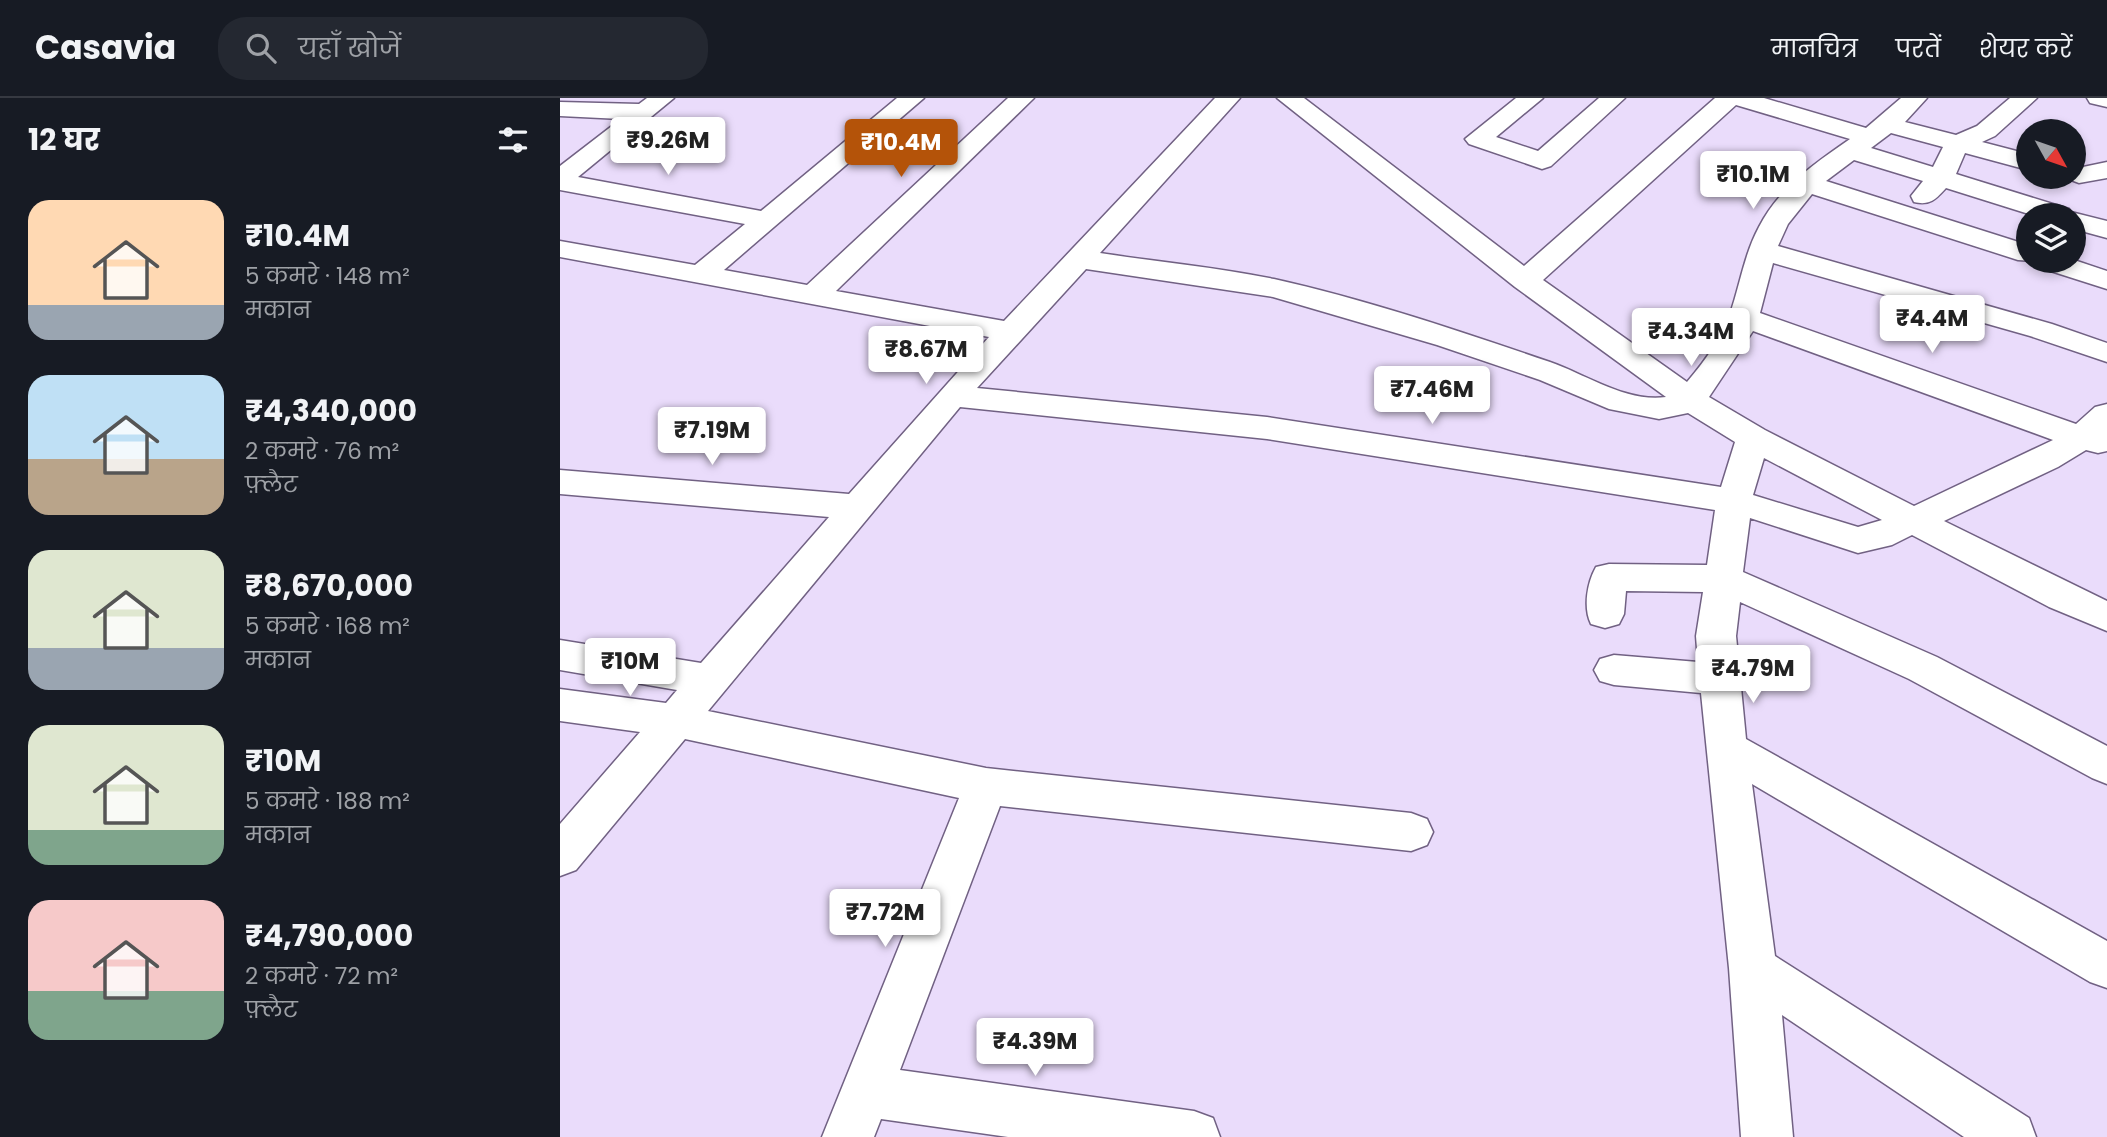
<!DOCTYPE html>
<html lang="hi">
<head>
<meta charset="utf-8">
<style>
  body { margin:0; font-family:Poppins,"Noto Sans Devanagari",sans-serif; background:#242831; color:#f1f3f6; height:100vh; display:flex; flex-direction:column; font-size:26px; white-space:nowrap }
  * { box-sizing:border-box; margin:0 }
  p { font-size:23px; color:#9ea1a6 }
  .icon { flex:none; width:38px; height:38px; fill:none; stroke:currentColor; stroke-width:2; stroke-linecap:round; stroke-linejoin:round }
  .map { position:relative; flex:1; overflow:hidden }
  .sheet { display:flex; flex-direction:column; background:#171b24; width:560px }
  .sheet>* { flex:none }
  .needle { width:46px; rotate:130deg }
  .fabs { position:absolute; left:1456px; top:21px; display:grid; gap:14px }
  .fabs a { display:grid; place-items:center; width:70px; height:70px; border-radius:50%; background:#171b24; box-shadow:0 4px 10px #0003; font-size:35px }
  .price { position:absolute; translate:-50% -60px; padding:0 16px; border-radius:7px; background:#fff; color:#222; font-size:23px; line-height:46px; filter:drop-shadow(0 2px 4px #0008) }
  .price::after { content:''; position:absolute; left:50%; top:42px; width:21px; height:16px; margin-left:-10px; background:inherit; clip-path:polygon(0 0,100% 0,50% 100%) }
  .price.current { background:#b45309; color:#fff }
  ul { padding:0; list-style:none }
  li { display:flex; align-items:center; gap:21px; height:175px; padding:0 28px }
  li span { display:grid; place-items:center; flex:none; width:196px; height:140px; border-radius:21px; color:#555 }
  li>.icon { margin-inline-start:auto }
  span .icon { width:84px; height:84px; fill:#fffc; stroke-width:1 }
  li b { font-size:30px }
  h2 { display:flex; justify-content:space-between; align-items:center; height:84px; padding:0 28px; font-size:30px }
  header { display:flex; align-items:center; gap:42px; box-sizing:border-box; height:98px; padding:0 35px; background:#171b24; border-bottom:2px solid #363941 }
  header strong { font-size:33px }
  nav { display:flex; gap:38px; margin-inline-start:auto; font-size:24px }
  .search { width:490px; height:63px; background:#242831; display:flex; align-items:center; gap:18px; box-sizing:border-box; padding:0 24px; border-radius:28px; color:#9ea1a6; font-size:26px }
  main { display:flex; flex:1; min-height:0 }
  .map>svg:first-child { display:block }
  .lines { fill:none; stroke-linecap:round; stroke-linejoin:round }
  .minor-casing { stroke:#716183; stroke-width:3 }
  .minor { fill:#fff; fill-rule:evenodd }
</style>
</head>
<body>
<header>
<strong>Casavia</strong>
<div class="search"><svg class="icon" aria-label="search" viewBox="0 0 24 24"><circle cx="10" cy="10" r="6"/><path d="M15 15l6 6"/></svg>यहाँ खोजें</div>
<nav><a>मानचित्र</a><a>परतें</a><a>शेयर करें</a></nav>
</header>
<main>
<section class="sheet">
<h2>12 घर<svg class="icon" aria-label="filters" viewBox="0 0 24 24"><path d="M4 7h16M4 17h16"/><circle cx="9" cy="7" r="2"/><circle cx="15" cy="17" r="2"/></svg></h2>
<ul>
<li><span style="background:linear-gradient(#ffd9b3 75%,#9aa5b1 0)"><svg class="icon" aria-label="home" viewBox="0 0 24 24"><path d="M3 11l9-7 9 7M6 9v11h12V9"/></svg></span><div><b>₹10.4M</b><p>5 कमरे · 148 m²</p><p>मकान</p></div></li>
<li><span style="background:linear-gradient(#bfe0f5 60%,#b9a48a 0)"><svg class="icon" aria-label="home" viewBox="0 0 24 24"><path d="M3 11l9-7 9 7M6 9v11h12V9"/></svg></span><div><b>₹4,340,000</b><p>2 कमरे · 76 m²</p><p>फ़्लैट</p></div></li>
<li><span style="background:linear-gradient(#dfe7d0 70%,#9aa5b1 0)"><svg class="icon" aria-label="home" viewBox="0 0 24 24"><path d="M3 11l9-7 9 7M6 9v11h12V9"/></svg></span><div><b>₹8,670,000</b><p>5 कमरे · 168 m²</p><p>मकान</p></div></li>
<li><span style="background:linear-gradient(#dfe7d0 75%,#7fa58c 0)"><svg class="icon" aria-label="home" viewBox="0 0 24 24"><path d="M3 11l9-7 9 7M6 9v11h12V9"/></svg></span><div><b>₹10M</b><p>5 कमरे · 188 m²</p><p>मकान</p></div></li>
<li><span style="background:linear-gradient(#f6c9c9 65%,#7fa58c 0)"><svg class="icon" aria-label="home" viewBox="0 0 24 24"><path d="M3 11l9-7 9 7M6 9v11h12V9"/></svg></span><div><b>₹4,790,000</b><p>2 कमरे · 72 m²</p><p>फ़्लैट</p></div></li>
</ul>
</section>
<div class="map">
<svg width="1547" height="1039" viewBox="0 0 1547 1039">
  <rect width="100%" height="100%" fill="#eadcfb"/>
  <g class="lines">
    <defs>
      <path id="minor" d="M87,0h27l-96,79 183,34 136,-113h27l-200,172 83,15 201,-187h26l-198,193 168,30 211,-223h25l-140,155c58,9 116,14 174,26 94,21 185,52 276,83 35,12 77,41 116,35l-151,-110 -238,-189h27l220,168 191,-168h49l102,30 35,-30h26l-22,24 51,13 21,-9 33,-28h27l-42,38 -13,6 46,12v16l-63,-17 -9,21 113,35 2,3 36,9v17l-33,-9v-14h-42l-86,-27c-10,11 -16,18 -32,14l-3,-6 12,-15 -69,-21 -28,21 202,64v16l46,-1 33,11v18l-69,-22 -4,-6 -16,-1 -206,-66 -24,30 -10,22 274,78 55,19v19l-77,-26 -257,-73 -13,50 316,111 19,-17 12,-3v47l-9,2 -12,-3 -28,17 -114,54 163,80v30l-58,-24 -137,-72 -20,10 -34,8 -108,-35 -7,54 194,85 170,89v38l-15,-6 -183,-99 -169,-77 -4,34 10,103 361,202v47l-17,-6 -338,-198 23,172 254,162 7,19h-72l-182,-122 11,122h-52l-12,-169 -28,-275 -87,-8 -14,-4 -6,-11 6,-11 14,-4 84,7 -2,-26 7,-44 -77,-1 -2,23 -5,10 -14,4 -14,-4c-8,-16 -4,-41 5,-57l13,-3 98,1 8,-55 -448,-71 -307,-32 -252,304 278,57 425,45 16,6 6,13 -6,13 -16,6 -411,-45 -100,264 294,41 19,7 7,19h-212l-127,-18 -7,18h-52l137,-339 -274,-59 -109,131 -16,6v-52l80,-92 -80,-11v-32l106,14 11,-13 -117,-20v-30l141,23 128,-146 -269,-23v-24l289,24 140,-157 -429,-80v-16l135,24 50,-41 -185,-34v-24l61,-47 -61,-3v-14l79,2zM1176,7l114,34c-35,24 -71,49 -91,88 -15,28 -19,58 -29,87 -9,25 -26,48 -43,68l-144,-102zM1331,35l52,14 -10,20 -62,-19zM526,171l187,28 164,48 103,35 69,29 50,10 29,-6 47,29 -14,45 -454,-70 -290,-29zM1193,233l300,109 -139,66 -149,-76 -56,-33zM1204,360l118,62 -24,7 -105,-32z
        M956,0h27l-47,39 42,14 61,-53h26l-74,68 -9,3 -73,-25 -4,-5z
        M1527,0h20v9l-17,-4z
        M1547,64v16l-28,5 -16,-6h11v-11l9,1z"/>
    </defs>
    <!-- minor casing -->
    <use href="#minor" class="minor-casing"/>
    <!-- minor -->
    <use href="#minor" class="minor"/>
  </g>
</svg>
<div class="fabs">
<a><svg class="needle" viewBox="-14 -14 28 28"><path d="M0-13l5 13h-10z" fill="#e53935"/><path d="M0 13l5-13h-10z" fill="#9ea1a6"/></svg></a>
<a><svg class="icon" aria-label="layers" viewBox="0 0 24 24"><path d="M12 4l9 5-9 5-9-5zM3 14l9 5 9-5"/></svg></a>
</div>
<b class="price" style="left:108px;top:79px">₹9.26M</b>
<b class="price current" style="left:341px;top:81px">₹10.4M</b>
<b class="price" style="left:1193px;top:113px">₹10.1M</b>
<b class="price" style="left:1372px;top:257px">₹4.4M</b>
<b class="price" style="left:1131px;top:270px">₹4.34M</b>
<b class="price" style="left:366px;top:288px">₹8.67M</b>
<b class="price" style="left:872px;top:328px">₹7.46M</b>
<b class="price" style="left:152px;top:369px">₹7.19M</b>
<b class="price" style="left:70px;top:600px">₹10M</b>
<b class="price" style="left:1193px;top:607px">₹4.79M</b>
<b class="price" style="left:325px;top:851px">₹7.72M</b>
<b class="price" style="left:475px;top:980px">₹4.39M</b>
</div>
</main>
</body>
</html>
